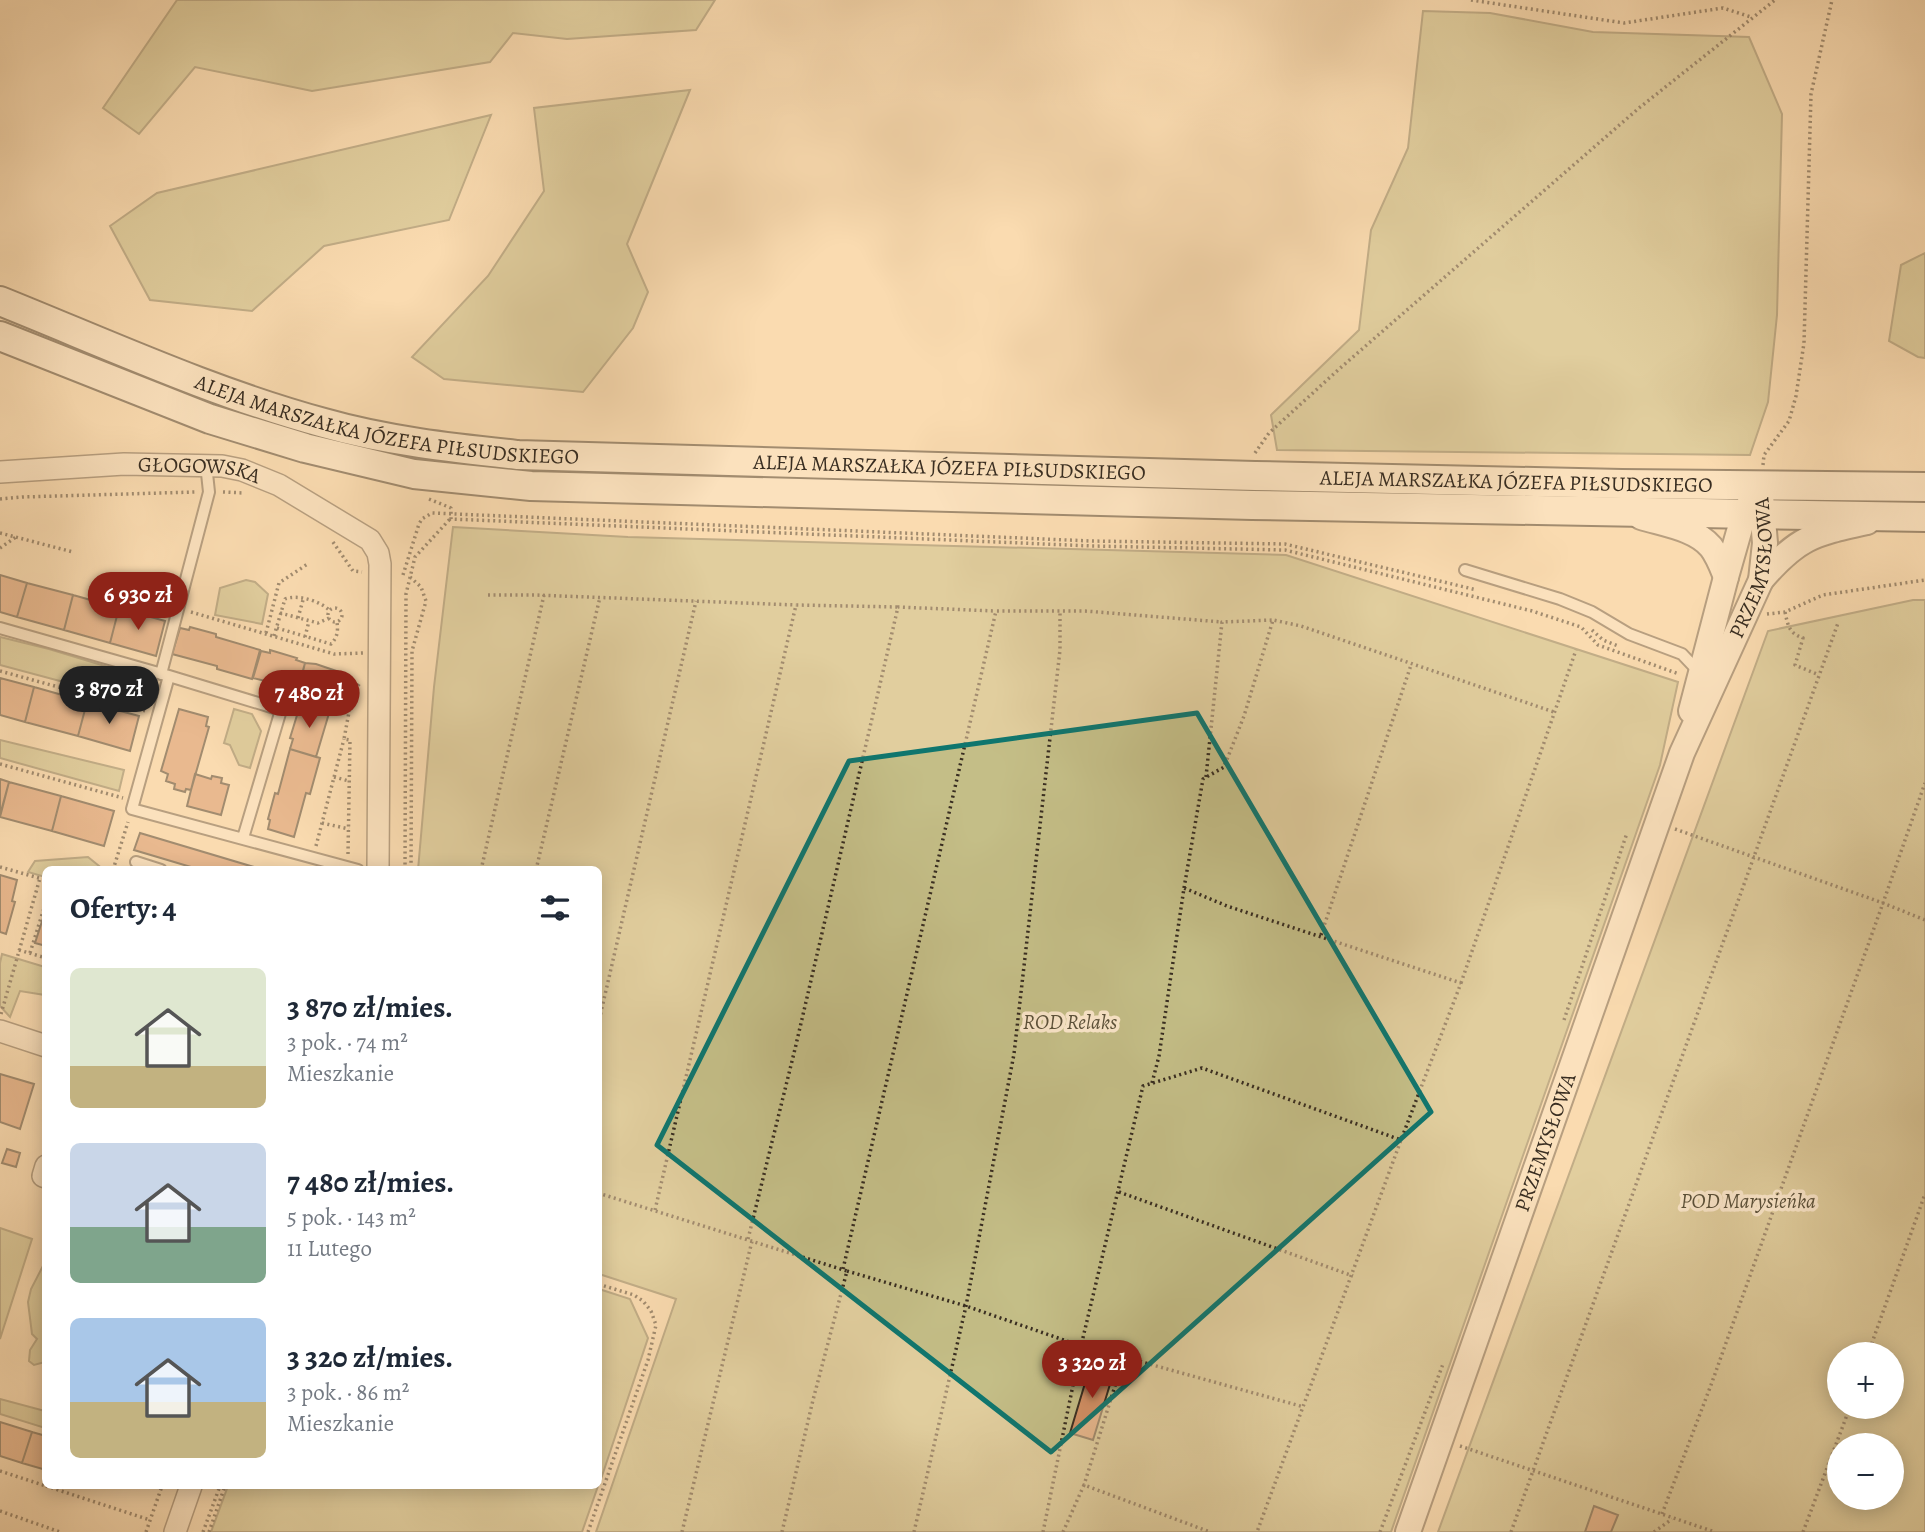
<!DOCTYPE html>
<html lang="pl">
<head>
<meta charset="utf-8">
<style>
  body { margin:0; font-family:Alegreya,serif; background:#f2f2f3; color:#1f2937; height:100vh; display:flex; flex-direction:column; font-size:26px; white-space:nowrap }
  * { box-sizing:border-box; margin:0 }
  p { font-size:23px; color:#747a83 }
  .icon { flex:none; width:38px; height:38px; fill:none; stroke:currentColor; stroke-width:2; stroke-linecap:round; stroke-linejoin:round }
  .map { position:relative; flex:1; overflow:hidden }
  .panel { position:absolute; left:42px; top:866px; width:560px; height:623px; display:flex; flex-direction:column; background:#fff; border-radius:10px; box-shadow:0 4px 18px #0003 }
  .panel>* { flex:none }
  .fabs { position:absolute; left:1827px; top:1342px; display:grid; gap:14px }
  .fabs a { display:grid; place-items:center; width:77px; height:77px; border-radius:50%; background:#fff; box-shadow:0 4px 18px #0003; font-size:35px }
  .price { position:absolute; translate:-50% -60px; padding:0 16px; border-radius:24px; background:#8f2418; color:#fff; font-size:23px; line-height:46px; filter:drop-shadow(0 2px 4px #0008) }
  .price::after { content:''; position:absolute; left:50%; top:42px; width:21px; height:16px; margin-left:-10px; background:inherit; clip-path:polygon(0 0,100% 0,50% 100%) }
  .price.current { background:#222; color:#fff }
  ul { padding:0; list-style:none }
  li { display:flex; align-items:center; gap:21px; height:175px; padding:0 28px }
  li span { display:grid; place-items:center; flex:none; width:196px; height:140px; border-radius:10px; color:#555 }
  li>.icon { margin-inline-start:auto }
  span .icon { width:84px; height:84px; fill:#fffc; stroke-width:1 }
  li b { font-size:30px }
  h2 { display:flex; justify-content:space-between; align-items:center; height:84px; padding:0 28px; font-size:30px }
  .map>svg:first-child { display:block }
  .green { fill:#c4be87; stroke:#7e7654; stroke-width:2; fill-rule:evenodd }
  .building { fill:#d59166; stroke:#382d21; stroke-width:2 }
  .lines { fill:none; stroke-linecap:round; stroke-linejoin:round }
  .service-casing { stroke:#685845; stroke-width:14 }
  .minor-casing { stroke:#685845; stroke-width:24 }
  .tertiary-casing { stroke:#685845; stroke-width:28 }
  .secondary-casing { stroke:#382d21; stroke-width:32 }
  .path { stroke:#382d21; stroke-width:3.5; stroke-dasharray:2 3.5; stroke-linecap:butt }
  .service { stroke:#fce8cc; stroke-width:10 }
  .minor { stroke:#fce8cc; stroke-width:21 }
  .tertiary { stroke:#fce8cc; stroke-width:24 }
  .secondary { stroke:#fce8cc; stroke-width:28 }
  .marked { fill:none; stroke:#0f766e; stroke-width:5; stroke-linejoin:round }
  .labels { text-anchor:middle; stroke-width:7; stroke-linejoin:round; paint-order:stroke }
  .street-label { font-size:21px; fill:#382d21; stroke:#fce8cc }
  .park-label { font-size:21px; font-style:italic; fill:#5b513a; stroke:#fce8cc }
</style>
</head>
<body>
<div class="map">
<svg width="1925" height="1532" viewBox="0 0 1925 1532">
  <rect width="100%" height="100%" fill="#fadbb0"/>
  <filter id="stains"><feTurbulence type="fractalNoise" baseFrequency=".00286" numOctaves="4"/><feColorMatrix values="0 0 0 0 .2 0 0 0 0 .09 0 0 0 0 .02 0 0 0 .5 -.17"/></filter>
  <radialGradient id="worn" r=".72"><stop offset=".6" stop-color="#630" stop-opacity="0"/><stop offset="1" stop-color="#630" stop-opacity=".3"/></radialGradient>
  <!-- green -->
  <path class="green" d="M177,0h538l-19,30 -129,9 -54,-6 -23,29 -178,29 -117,-24 -56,67 -36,-26z
    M1423,11l67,2 103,19 156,5 33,77 -5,201 -9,87 -18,53 -473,-5 -6,-35 88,-85 12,-100 37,-82z
    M690,90l-63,154 21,48 -15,36 -50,64 -139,-13 -32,-22 76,-81 56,-85 -10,-83z
    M491,115l-42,105 -125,26 -72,65 -102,-11 -40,-74 47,-33z
    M1925,253v105l-7,-1 -29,-16 12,-76z
    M453,527l175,10 658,18 392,127 -18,83 -269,767h-795l80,-233 -77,-25 -1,-404h-180l16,-183z
    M246,580l9,2 13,12 -6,30 -47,-9 5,-27z
    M1913,600h12v932h-487l330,-901zM1839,1354h53v53h-53zM1839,1446h53v52h-53z
    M0,637l49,12 102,31 1,11 -6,13 -146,-39z
    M234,709l18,5 9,17 -11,37 -11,-3 -9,-20 -6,-2z
    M0,740l124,30 -5,21 -119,-33z
    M88,857l16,13h-58l-1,7 -17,-5 7,-11z
    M2,954l43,13v28l-25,-4 -10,26 -10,-11v-43z
    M0,1228l32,11 -32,100z
    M45,1262v100l-11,3 -5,-4 1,-11 7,-11 -5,-5 -4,-32 3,-13z
    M599,1289l31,10 18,39 -49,147z
    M0,1399l45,12v17l-45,-14z
    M228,1486h370l-16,46h-371z"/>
  <!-- building -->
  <path class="building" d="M0,575l27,8 -10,34 -17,-5z
    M27,583l46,12 -9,35 -47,-13z
    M73,595l46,13 -9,35 -46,-13z
    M119,608l46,13 -9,35 -46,-13z
    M190,627l26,7v3l44,13 -8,29 -35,-10v-3l-45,-12 8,-26 9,2z
    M270,650l27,8 -1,2 9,3 -7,26 -45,-11 8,-27 9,2z
    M305,663l11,1 32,11 -11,37 -33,-9 5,-21 -8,-3z
    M0,678l34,9 -9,35 -25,-7z
    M34,687l53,15 -9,34 -53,-14z
    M87,702l52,14 -9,35 -52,-15z
    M304,703l26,7 -14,47 -26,-8 3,-10 -3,-1 8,-26 3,1z
    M179,709l29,8 -2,9 3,1 -18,63 -5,-1 -1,3 -11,-3 1,-5 -9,-3 2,-7 -7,-3z
    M290,749l30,9 -10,36 -4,-1 -12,44 -26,-8 2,-9 -2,-1 7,-26 3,1z
    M195,774l16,5 1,-3 10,2 -1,5 8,2 -8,30 -34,-9z
    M0,779l9,3 -9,33z
    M9,782l52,14 -9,35 -52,-14z
    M61,796l53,15 -10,35 -52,-15z
    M140,833l124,37h-63l-67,-20z
    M0,875l17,5 -5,21 3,1 -9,32 -6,-2z
    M45,912h1v34l-11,-3z
    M0,1074l34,10 -14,45 -20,-7z
    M7,1149l13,4 -4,14 -14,-4z
    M1092,1360l23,8 -22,72 -23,-7z
    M0,1422l32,10 -10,31 -22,-7z
    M32,1432l14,4v34l-24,-7z
    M1594,1506l24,9 -7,17h-26z"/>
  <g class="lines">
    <defs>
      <path id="service" d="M1465,570l95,29 32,13 37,22 53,20 18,19
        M0,628l169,48 -37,133 226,61
        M161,674l48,-182 -3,-28
        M169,676l112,34 -38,128
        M136,862l25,8"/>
      <g id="minor">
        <path id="s1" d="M0,472l124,-8 98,2 20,4 37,15 91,55 8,13 2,11 -2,306"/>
        <path d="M0,1031l46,15"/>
        <path d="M46,1166l-3,10 3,1"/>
        <path d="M175,1532l16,-46"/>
      </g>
      <g id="tertiary">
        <path d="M1641,517c22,7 54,11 70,30 7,9 11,20 15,30"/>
        <path d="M1761,580c37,-43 52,-46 106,-58"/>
        <path d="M1691,711l35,-134 18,-63 9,-17"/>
        <path id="s2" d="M1408,1532l274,-779 79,-173 4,-37 -4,-47"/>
      </g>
      <g id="secondary">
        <path id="s3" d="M0,301c107,43 213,92 324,122 63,18 129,25 194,32l737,21 367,8 303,3"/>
        <path d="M0,336l210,83 95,29 109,26 117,12 721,19 673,12"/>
      </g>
    </defs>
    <!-- service casing -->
    <use href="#service" class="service-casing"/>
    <!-- minor casing -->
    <use href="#minor" class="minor-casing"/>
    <!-- tertiary casing -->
    <use href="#tertiary" class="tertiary-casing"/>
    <!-- secondary casing -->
    <use href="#secondary" class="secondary-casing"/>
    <!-- path -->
    <path class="path" d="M1471,0l153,23 99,-15 28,9
      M1255,453l14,-20 69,-63 301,-262 136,-108
      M1763,465l1,-10 25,-34 7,-25 8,-53 7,-249 21,-94
      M223,492l21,1
      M0,499l22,-2 173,-5
      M429,499l22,9v11l641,27 193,4 247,61 49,16 17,18 81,29
      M0,533l73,19
      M333,542l20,29 9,1
      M0,548l16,-11
      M403,575l16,-51 3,-5 10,-6 659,28 194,3 192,46
      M410,577l11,10 5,14 -14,50 -1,219
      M108,589l59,16
      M488,595h47l261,10
      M328 615a7 7 0 1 1 14 0a7 7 0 1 1-14 0Z
      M191,612l143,42 29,-1
      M1785,612c3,14 4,21 18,26l-8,27 24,10
      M280,613l38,10 11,-5
      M1767,614l18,-2 38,-17 102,-15
      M298,618l5,-18
      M277,628l54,16c7,-7 7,-14 6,-22
      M1592,630l11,10 15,6
      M266,633l13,-50 30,-20
      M274,636l11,-37c12,-5 36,2 45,12
      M305,637l4,-16
      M0,671l146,40
      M0,764l123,34
      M334,777l15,4
      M1206,777l16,-155 51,-2
      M322,823l27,6
      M1675,829l208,74 42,-120
      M316,846l28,-107
      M348,854l2,-114 -6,-1 8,-43 7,-12
      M0,867l46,13
      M113,870l15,-48
      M405,870l1,-276 9,-37 35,-38
      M481,870l63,-275
      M536,870l64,-273
      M1184,888l19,-109 21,-12 20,-51 29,-96 28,6 253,86
      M1321,935l90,-270
      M19,950l27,8
      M30,953l16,-51
      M1461,983l115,-333
      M1,1014l39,-136
      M1564,1020l63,-187
      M598,1025l98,-424
      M1152,1083l7,-27 25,-168 43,18 234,77 -60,157
      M1119,1192l234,84
      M598,1193l249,78 -34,129 -31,132
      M655,1210l141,-605 102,2
      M748,1239l47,-190 103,-442 97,4
      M843,1269l153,-658h89l137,11
      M847,1271l119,35 115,40 43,11 -40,128
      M1868,1354l57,-160
      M1124,1357l180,50
      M1460,1446l255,86
      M0,1471l46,15
      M46,1486l104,34
      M0,1511l60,21
      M1662,1514l49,-129 172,-482 42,17
      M146,1532l16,-46
      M203,1532l17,-46
      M209,1532l16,-46
      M588,1532l60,-172 8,-35 -5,-14 -8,-10 -9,-6 -36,-11
      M682,1532l70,-291
      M914,1532l52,-226 48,-252 46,-404v-39
      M1043,1532l38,-186 62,-260 59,-18 199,72 -144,392
      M1063,1532l21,-47 126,47
      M1380,1532l63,-168
      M1511,1532l327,-909
      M1654,1532l18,-13
      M1803,1532l47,-125"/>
    <!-- service -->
    <use href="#service" class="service"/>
    <!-- minor -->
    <use href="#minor" class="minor"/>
    <!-- tertiary -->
    <use href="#tertiary" class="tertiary"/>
    <!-- secondary -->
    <use href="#secondary" class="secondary"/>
  </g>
  <!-- marked area -->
  <path d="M0 0H1925V1532H0ZM1197,713l234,399 -380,340 -394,-307 192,-384z" fill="#fadbb0" fill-opacity=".55" fill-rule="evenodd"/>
  <path class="marked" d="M1197,713l234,399 -380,340 -394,-307 192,-384z"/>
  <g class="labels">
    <!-- street labels -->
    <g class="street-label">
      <text dy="7" stroke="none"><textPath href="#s3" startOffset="408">ALEJA MARSZAŁKA JÓZEFA PIŁSUDSKIEGO</textPath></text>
      <text dy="7" stroke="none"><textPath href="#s3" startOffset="975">ALEJA MARSZAŁKA JÓZEFA PIŁSUDSKIEGO</textPath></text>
      <text dy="7" stroke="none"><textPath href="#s1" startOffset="200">GŁOGOWSKA</textPath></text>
      <text dy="7" stroke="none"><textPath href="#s3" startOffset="1542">ALEJA MARSZAŁKA JÓZEFA PIŁSUDSKIEGO</textPath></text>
      <text dy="7" stroke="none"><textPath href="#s2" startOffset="1026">PRZEMYSŁOWA</textPath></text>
      <text dy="7" stroke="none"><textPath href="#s2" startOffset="413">PRZEMYSŁOWA</textPath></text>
    </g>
    <!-- park labels -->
    <g class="park-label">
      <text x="1070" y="1029">ROD Relaks</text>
      <text x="1748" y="1208">POD Marysieńka</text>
    </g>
  </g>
  <rect width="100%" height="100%" filter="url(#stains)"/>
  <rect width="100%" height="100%" fill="url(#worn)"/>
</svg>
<div class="fabs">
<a>+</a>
<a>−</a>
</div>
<b class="price" style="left:138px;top:632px">6 930 zł</b>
<b class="price current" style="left:109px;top:726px">3 870 zł</b>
<b class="price" style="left:309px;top:730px">7 480 zł</b>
<b class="price" style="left:1092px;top:1400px">3 320 zł</b>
<section class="panel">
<h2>Oferty: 4<svg class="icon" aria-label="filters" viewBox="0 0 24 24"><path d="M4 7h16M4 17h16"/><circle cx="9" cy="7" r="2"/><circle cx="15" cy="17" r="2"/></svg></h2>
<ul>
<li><span style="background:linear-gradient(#dfe7d0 70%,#c2b280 0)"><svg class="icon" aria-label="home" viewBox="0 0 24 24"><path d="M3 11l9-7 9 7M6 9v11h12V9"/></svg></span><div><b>3 870 zł/mies.</b><p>3 pok. · 74 m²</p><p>Mieszkanie</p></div></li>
<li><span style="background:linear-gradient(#c9d6e8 60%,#7fa58c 0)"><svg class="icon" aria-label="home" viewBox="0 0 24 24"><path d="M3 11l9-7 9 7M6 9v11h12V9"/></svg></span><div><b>7 480 zł/mies.</b><p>5 pok. · 143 m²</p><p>11 Lutego</p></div></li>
<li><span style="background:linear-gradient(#a9c7e8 60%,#c2b280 0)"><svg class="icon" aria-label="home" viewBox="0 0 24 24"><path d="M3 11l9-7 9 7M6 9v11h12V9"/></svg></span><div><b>3 320 zł/mies.</b><p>3 pok. · 86 m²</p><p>Mieszkanie</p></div></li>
</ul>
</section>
</div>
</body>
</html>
